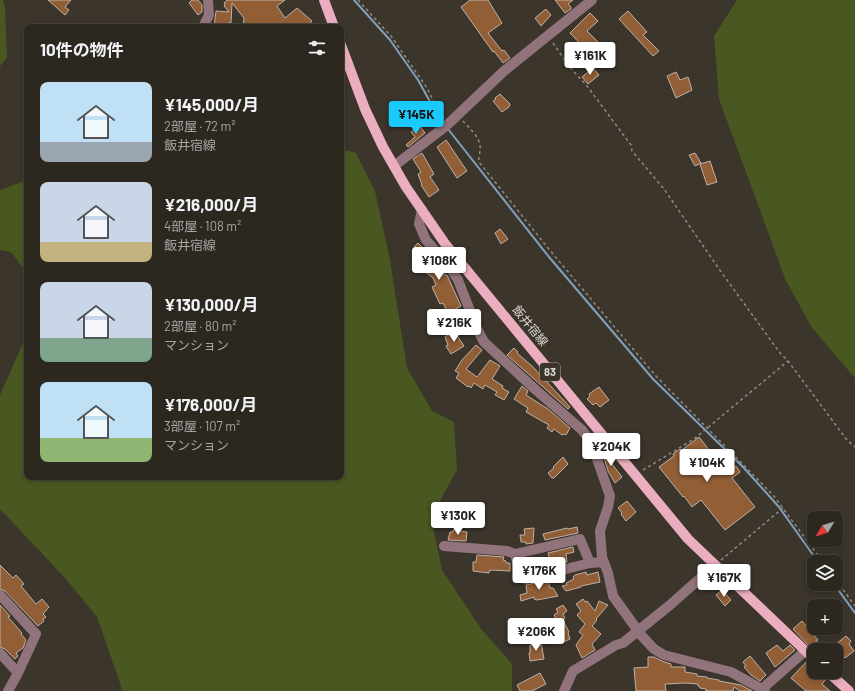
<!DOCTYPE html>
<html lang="ja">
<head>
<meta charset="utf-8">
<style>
  body { margin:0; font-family:Barlow,"Noto Sans JP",sans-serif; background:#38342d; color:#f1f3f6; height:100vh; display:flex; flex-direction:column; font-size:15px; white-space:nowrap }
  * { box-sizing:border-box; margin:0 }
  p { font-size:13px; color:#a6a6a5 }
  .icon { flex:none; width:22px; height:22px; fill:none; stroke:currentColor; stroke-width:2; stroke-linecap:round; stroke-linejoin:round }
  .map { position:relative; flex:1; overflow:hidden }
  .details { position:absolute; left:24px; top:24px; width:320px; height:456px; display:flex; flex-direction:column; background:#2c2820; border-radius:8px; box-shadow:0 2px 6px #0003,0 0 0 1px #48443e }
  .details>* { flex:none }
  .needle { width:26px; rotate:232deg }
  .buttons { position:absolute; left:807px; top:511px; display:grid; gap:8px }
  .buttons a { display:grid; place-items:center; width:36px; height:36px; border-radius:8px; background:#2c2820; box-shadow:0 2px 6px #0003,0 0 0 1px #48443e; font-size:20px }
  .price { position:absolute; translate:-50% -34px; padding:0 9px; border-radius:4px; background:#fff; color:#222; font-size:13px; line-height:26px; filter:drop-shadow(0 1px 2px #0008) }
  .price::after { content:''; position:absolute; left:50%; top:24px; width:12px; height:9px; margin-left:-6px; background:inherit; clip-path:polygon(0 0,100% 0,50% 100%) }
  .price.active { background:#1bcafc; color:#111 }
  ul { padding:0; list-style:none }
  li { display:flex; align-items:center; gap:12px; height:100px; padding:0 16px }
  li span { display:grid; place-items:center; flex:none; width:112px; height:80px; border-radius:8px; color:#555 }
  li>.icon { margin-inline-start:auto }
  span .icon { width:48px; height:48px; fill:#fffc; stroke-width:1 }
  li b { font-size:17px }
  h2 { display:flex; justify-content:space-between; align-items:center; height:48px; padding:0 16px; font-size:17px }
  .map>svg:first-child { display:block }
  .green { fill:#485820 }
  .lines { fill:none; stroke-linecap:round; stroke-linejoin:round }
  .stream { stroke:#7fa0be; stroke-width:2 }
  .building { fill:#915e36; stroke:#beb1a9 }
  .path { stroke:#908b83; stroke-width:1.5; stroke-dasharray:3 3; stroke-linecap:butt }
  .minor { stroke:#91737b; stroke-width:10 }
  .major { stroke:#ebaebf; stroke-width:10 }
  .labels { text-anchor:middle; stroke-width:3; stroke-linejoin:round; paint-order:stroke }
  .shield { fill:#3b352b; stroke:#aaa59e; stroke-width:1 }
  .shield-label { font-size:11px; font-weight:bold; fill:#d9d5cf }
  .street-label { font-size:12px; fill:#d9d5cf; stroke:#3b352b }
</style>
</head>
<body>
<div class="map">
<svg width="855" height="691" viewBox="0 0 855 691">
  <rect width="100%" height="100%" fill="#3b352b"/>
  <!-- green -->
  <path class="green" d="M0,0h3l2,7 2,51 -7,8z
    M737,0h118v378l-43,-50 -26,-47 -67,-182 -5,-63z
    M341,149l15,4 19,38 15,69 17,108 25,43 22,11 3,48 -26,47 11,53 40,60 30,34v27h-390l-2,-8 -23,-66 -31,-38 -66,-70v-114l27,-61v143h314z
    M27,180v93l-16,-21 -11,-2v-60z"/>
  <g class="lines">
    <!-- stream -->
    <path class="stream" d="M354,0l36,40 28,40 15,27 11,16
      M448,129l101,128 104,122 91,89 35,39 39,55
      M834,584l21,29"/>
  </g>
  <!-- building -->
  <path class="building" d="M48,0h23l-6,7 4,3 -4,5z
    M192,0h6l4,5v7l-4,3 -9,-12z
    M227,0h58l-8,6 8,12 12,-10 15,13 -5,6h-18l-3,-2 -2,2h-41l1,-9 -12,-15 -1,20h-3v4h-14l2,-16 13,1 -5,-6 1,-1 -1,-2z
    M470,0h18l14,23 -14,10 14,18 2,-1 6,8 -7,5 -9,-12 -1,1 -32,-45z
    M555,0h18l-5,4 3,3v2l-6,4z
    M546,9l5,6 -10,11 -6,-8z
    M628,11l19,21 -4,3 16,16 -6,5 -34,-37z
    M590,13l8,8 -11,10 11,11 -10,10 -18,-19z
    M593,68l6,7 -11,9 -6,-7z
    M676,72l4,8 8,-3 4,13 -16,8 -9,-22z
    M500,94l10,10 -1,3 -7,5 -9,-11 3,-2 -1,-1z
    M420,126l5,7 -17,14 -2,-2 9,-8 -4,-5z
    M446,140l21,31 -10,7 -20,-31z
    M422,153l12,21 -4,3 9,13 -10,7 -8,-12h1l-4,-11 3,-2 -8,-13z
    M695,153l6,10 -6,3 -6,-11z
    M710,161l7,21 -10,3 -7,-21z
    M500,229l8,10 -7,5 -6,-11z
    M418,243l19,19 4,11 2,-1 2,3h2l14,31 -13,7 -5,-10 -3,1 -8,-17 4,-2 -3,-7 -10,-8 3,-4 -8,-8 2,-2 -5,-4 2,-2 -3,-3z
    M451,333l2,3 3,-2 8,12 -13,8 -5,-8 2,-1 -3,-8z
    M476,345l6,5 -16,19 11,8 13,-17 10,6 -8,13 11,7 -1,2 7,4 -5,8 -9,-5 2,-3 -12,-7 -2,4 -9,-6 -3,5 -2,-2 -1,1 -12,-9 3,-5 -4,-2 7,-11z
    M514,348l4,4 -1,1 16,14 37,40 -2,2 -61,-54z
    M522,386l6,5 -2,4 22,14 22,19 -4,7 -2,-1 -2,1 -8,-6 -2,3 -5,-4 2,-3 -23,-13 2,-4 -14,-9z
    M599,387l10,13 -9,7 -4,-4 -3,2 -6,-6 3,-3 -1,-2z
    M699,437l28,36 9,-7 4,6 -8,6 23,29 -30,23 -24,-30 -9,7 -8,-11 -1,1 -24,-30 15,-11 -1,-2 7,-5 2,1z
    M606,450l4,5 2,5h-3l13,17 -7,6 -7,-12 -6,-20z
    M563,457l5,7 -14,14h-2l-4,-5 6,-5 -1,-1z
    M627,501l9,11 -10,9 -5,-7 1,-1 -4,-5z
    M577,527l1,6 -33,7 -2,-6 24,-6 1,1z
    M534,528l-1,15 -7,1v-2h-5l-1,-7h5l-1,-6z
    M453,530l14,2 -1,9 -18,-1 2,-8h3z
    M573,547l1,5 -8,2 1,8 -13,3 -1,-4h-3l-2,-8z
    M477,555l27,2 -1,3 3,1v2h4v8l-20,-1 -1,3 -16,-2v-9h3z
    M0,565l13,13 3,-3 8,9 -3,2 15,18 6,-5 7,8 -6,7 3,3 -3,2 1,2 -6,5 -33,-35 -5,-2z
    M586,572l1,3 11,-3 2,10 -19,4v1l-15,4 -4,-5 5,-1 -1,-2 8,-4 -1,-2 2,-2z
    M548,580l2,8h3l5,8 -21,4 -3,-1v-2l-13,4 -1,-6 7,-2 -1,-8z
    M722,590l9,10 -6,6 -9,-11z
    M583,599l2,3 2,-1 8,10 4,-10 9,4 -12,14 1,1 -5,6 9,8 -9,10 3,6 -13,8 -6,-13 7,-10 -4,-3 6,-8 -8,-9 4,-4 -5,-7z
    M0,605l10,11 -2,1 14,16 -1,1 5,6 -3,8 -7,5 2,3 -3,3 -10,-10 -5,-2z
    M563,605l4,6 -4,3 2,4 -2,2 6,12 -1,1 2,6 -11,5 -1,-1 -3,1 -6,-14 5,-2 -2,-4 3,-1 -1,-3 2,-1 -2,-4 4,-3 -2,-3z
    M802,621l16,19 -8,7 -17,-18z
    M846,636l5,5 -2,3 5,7 -9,7 -10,-13z
    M541,642l3,17 -14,2 -1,-8h1v-8z
    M777,645l6,6 7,-6 5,5 -20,17 -9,-14z
    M750,656l16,19 -6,6 -9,-6 -7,-8 2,-1 -3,-4z
    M648,657h6l8,4 9,3v3h14v5l12,2v2l10,1v1l12,2v1l22,4 11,6h-12l-6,-4 -1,4h-27v-2l-6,-1v-1l-2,-1v-2l-13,-1 -20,1 1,7h-30l-2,-23 14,-1z
    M807,661l7,6v5h6l6,7 -4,5 8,7h-24l-15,-13z
    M540,673l6,11 -14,7h-12l-3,-6z"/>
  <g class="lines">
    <!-- path -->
    <path class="path" d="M358,0l33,36 36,52 12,24 5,6
      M553,43l15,22 19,21 44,59 1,6 32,38 55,80 61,84 8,8 59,79 8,7
      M463,121c5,6 17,16 17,25 1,6 -2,10 -1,16l69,86 107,127 118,120 50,67
      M643,470l51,-31 94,-78
      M721,560l62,-52
      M836,580l19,26"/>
    <!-- minor -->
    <path class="minor" d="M203,27l6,-12 -1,-15
      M394,166l52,-40 58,-55 88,-71
      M422,210l-3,14 7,16 25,29 7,11 20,51 6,11 53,49 45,39 9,12 19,54 -2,11 -8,24 2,26 6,16 5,23 28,39 13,14 10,6 67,17 31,17 -1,2
      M444,546l63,5 8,3
      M590,563l-10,-24 -65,15 5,22 6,3 64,-16 14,-1
      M0,595l36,39 -18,39 -10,18
      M0,653l18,20
      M564,691l9,-20 43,-26 7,-2 47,-38 45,-40
      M765,691l-3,-2 43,-38"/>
    <!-- major -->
    <path class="major" d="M324,0l10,27
      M341,45l24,64 18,38 23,40 40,58 242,294 126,120
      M828,672l21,19"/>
  </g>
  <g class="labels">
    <!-- shield labels -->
    <rect class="shield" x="540" y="363" width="20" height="18" rx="3"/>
    <g class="shield-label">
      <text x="550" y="376">83</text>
    </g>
    <!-- street labels -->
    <g class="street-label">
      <text transform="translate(530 326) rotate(51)" y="4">飯井宿線</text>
    </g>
  </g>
</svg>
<div class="buttons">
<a><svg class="needle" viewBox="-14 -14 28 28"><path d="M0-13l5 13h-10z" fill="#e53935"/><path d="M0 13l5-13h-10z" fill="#a6a6a5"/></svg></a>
<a><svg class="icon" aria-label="layers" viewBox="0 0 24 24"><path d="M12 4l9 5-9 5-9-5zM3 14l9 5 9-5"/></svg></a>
<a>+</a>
<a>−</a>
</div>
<b class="price" style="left:590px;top:76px">¥161K</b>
<b class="price active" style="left:416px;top:135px">¥145K</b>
<b class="price" style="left:439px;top:281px">¥108K</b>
<b class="price" style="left:454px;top:343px">¥216K</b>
<b class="price" style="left:611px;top:467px">¥204K</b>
<b class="price" style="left:707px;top:483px">¥104K</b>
<b class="price" style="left:458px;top:536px">¥130K</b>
<b class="price" style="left:539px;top:591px">¥176K</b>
<b class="price" style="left:724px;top:598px">¥167K</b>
<b class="price" style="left:536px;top:652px">¥206K</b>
<section class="details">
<h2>10件の物件<svg class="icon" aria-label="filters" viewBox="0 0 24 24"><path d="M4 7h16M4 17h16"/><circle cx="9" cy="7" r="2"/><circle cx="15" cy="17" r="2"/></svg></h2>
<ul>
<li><span style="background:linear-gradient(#bfe0f5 75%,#9aa5b1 0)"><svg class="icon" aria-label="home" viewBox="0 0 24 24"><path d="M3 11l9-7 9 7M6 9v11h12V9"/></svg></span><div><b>¥145,000/月</b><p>2部屋 · 72 m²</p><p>飯井宿線</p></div></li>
<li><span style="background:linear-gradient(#c9d6e8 75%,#c2b280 0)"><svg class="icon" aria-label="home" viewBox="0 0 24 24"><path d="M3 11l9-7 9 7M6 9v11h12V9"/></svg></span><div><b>¥216,000/月</b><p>4部屋 · 108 m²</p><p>飯井宿線</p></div></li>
<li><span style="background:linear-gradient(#c9d6e8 70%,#7fa58c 0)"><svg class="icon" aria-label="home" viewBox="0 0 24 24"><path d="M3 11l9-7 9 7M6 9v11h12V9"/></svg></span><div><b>¥130,000/月</b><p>2部屋 · 80 m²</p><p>マンション</p></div></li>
<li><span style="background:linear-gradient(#bfe0f5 70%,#8fb573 0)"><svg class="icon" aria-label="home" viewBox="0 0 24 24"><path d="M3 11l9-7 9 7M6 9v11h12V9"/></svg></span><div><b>¥176,000/月</b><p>3部屋 · 107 m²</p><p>マンション</p></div></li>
</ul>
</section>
</div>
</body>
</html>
